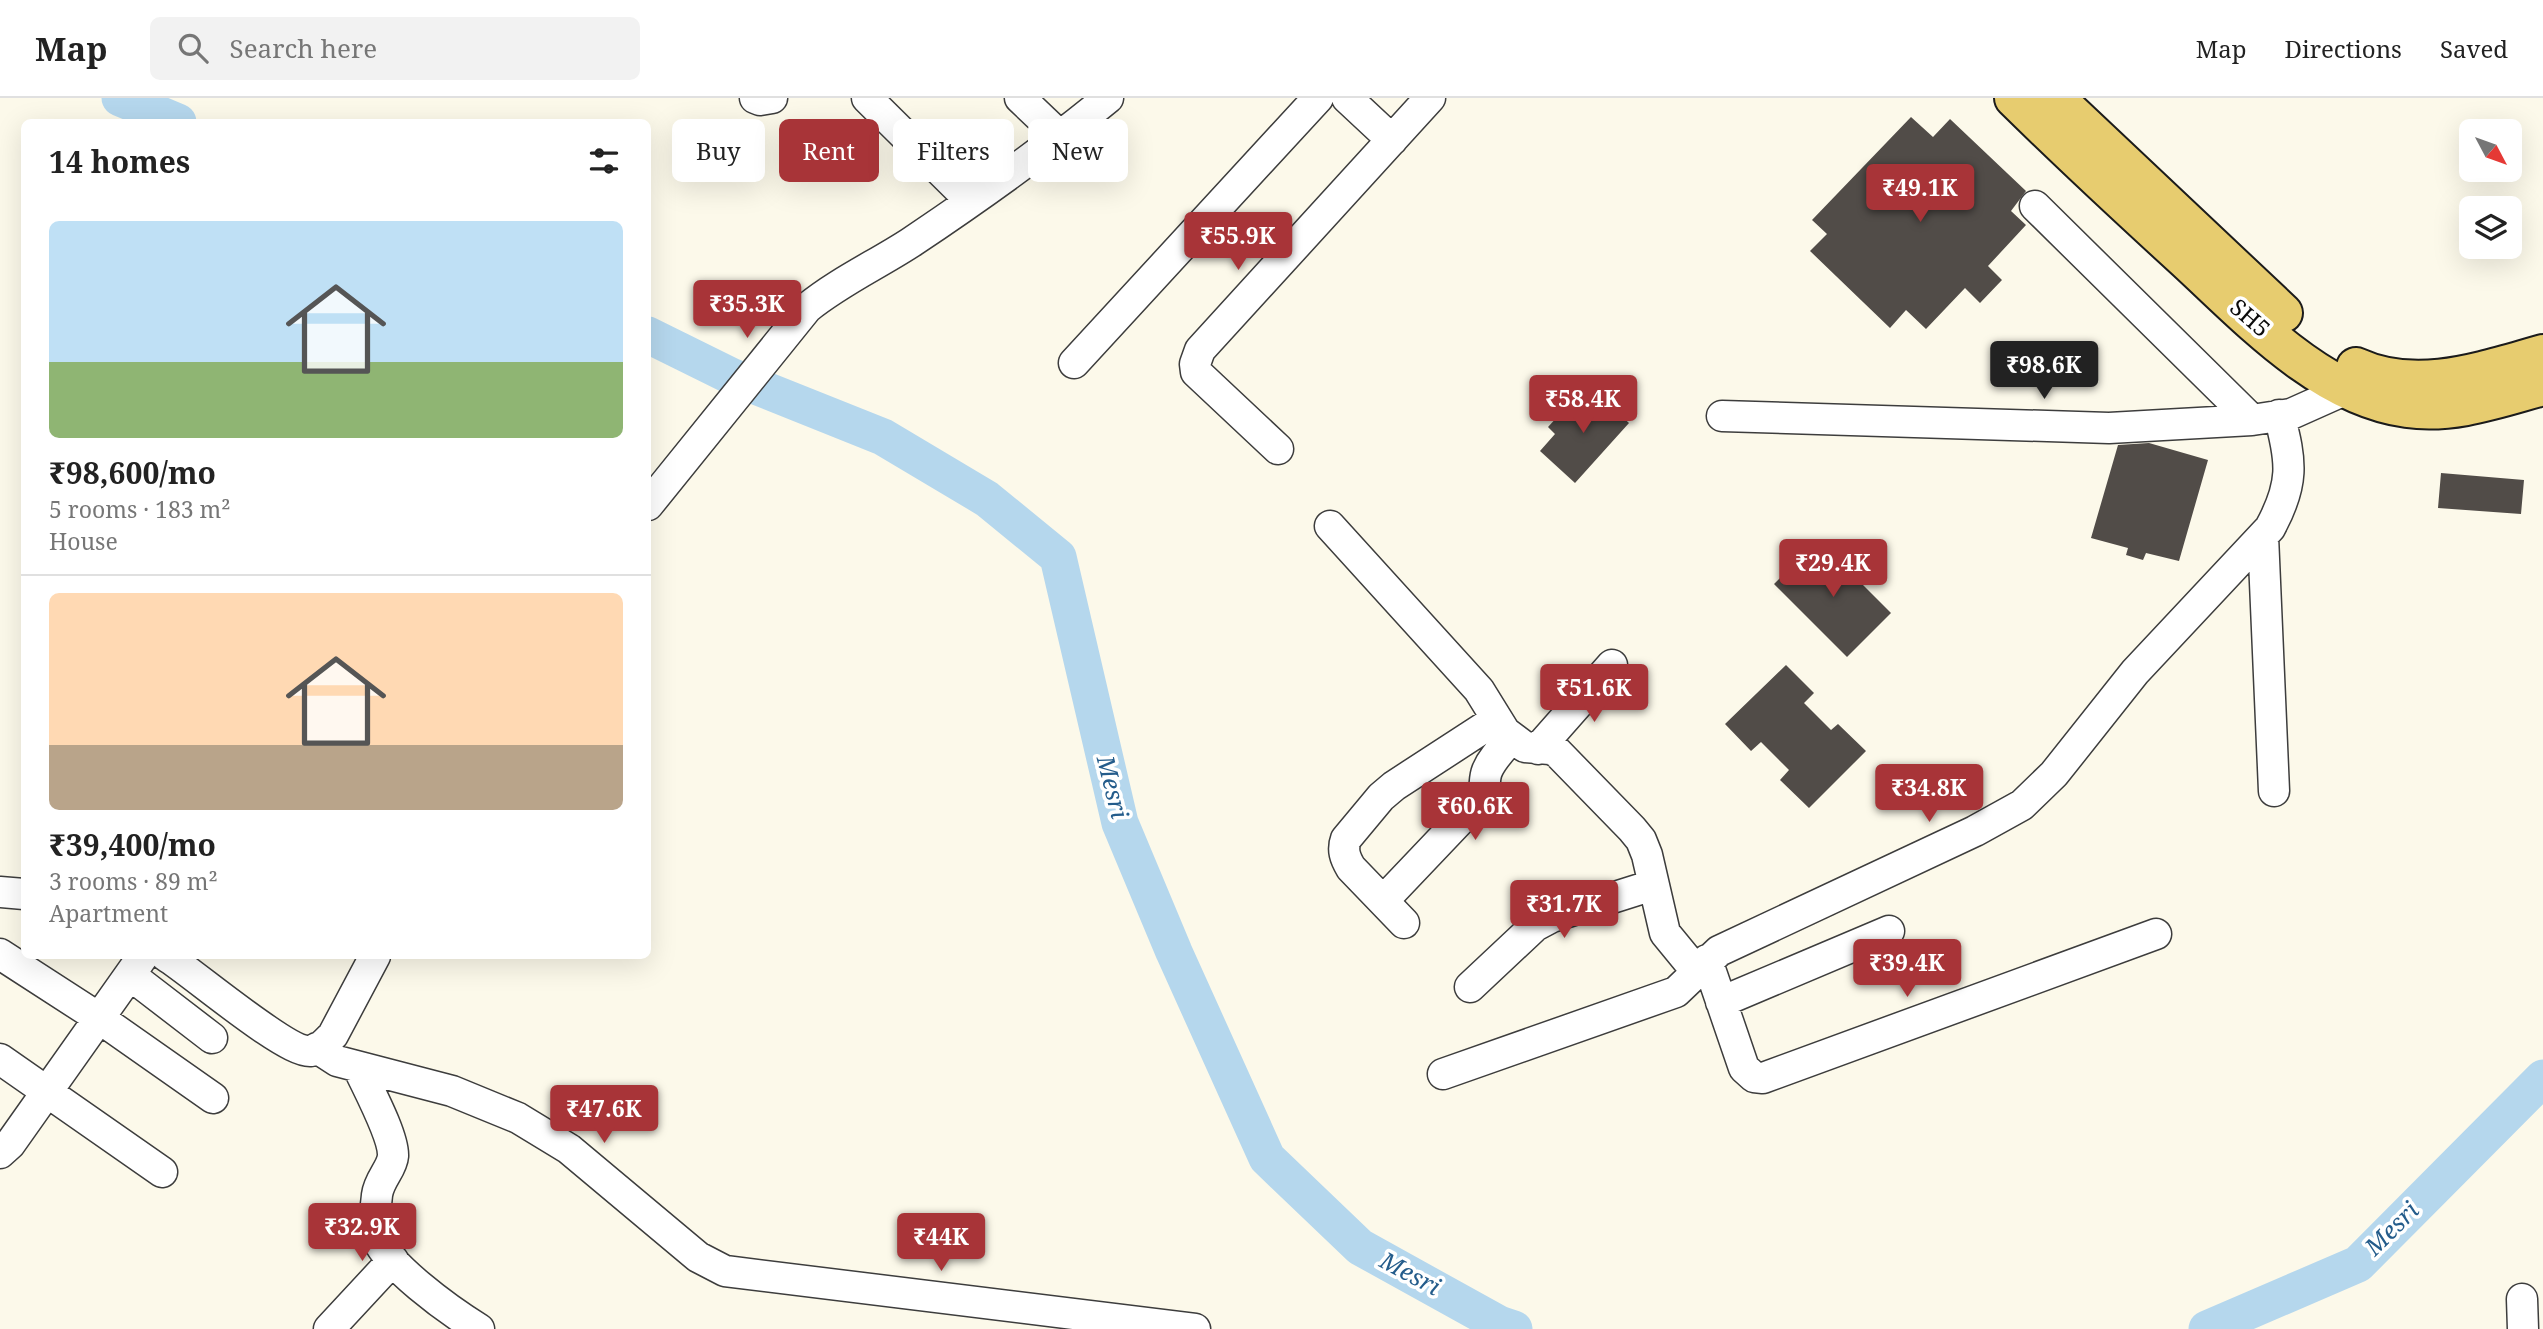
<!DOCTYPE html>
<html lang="en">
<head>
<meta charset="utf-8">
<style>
  body { margin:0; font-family:"Noto Serif",serif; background:#f2f2f2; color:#222; height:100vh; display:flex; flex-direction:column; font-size:26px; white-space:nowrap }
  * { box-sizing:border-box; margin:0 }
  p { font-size:23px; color:#767676 }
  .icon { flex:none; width:38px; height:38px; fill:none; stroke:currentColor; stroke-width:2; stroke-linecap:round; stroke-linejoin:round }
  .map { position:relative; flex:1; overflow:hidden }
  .drawer { position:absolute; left:21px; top:21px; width:630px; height:840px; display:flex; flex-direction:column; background:#fff; border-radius:10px; box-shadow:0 7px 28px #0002 }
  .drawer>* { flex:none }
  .top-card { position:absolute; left:672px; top:21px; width:665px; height:63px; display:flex; gap:14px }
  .needle { width:46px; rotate:131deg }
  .tools { position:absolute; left:2459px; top:21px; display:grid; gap:14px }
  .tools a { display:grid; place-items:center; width:63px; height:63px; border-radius:10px; background:#fff; box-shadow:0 7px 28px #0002; font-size:35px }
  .price { position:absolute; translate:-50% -60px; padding:0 16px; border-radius:7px; background:#a83438; color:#fff; font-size:23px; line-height:46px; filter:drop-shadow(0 2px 4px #0008) }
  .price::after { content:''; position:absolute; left:50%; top:42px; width:21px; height:16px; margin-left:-10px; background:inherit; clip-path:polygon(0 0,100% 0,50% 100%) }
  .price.on { background:#222; color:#fff }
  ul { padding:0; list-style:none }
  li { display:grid; align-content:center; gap:14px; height:371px; padding:0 28px }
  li+li { border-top:2px solid #e0e0e0 }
  li span { display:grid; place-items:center; height:217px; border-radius:10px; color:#555 }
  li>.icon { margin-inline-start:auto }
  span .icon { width:126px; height:126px; fill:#fffc; stroke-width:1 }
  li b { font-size:30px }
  h2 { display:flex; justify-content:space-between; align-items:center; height:84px; padding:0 28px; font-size:30px }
  .chip { padding:0 24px; border-radius:10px; background:#fff; box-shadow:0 7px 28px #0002; font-size:24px; line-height:63px }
  .chip.on { background:#a83438; color:#fff }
  header { display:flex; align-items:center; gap:42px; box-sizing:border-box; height:98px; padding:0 35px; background:#fff; border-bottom:2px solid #e0e0e0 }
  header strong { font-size:33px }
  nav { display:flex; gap:38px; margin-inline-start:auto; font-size:24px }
  .search { width:490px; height:63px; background:#f2f2f2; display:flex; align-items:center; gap:18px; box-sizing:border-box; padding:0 24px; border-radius:10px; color:#767676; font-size:26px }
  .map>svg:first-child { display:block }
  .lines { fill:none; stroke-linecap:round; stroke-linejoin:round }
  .river { stroke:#b5d7ed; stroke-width:37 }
  .building { fill:#514c48 }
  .minor-casing { stroke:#3d3d3d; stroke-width:33 }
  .major-casing { stroke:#1b1b1b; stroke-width:42 }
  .minor { stroke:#fff; stroke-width:30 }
  .major { stroke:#e7cc6f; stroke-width:38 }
  .labels { text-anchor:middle; stroke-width:7; stroke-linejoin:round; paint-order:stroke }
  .street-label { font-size:23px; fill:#0a0a0a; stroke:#fff }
  .water-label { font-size:24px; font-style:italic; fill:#245c8b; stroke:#fff }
</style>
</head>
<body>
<header>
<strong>Map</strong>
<div class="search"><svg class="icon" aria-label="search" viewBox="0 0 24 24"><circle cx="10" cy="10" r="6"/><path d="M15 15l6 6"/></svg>Search here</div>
<nav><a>Map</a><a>Directions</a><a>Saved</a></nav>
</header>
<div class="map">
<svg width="2543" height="1231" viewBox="0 0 2543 1231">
  <rect width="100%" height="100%" fill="#fcf9ea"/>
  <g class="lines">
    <!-- river -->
    <path class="river" d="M120,0l58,24
      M648,237l85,42 150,60 104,62 71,58 62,266 54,129 93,206 93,89 139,77 15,5
      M2207,1231l151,-65 185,-186"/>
  </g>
  <!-- building -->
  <path class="building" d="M1911,19l22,20 17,-18 76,72 -15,20 15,14 -38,41 14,14 -22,23 -15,-15 -39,41 -20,-19 -16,18 -80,-77 17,-17 -15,-14z
    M1594,293l35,32 -54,60 -35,-32 15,-17 -7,-7 23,-25 7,6z
    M2149,345l59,17 -29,101 -33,-8 -3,7 -17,-5 2,-7 -37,-10 27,-93z
    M2441,375l83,7 -3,34 -83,-6z
    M1818,442l73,73 -44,44 -73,-73z
    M1786,567l28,28 -10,10 27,27 7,-6 28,27 -57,57 -29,-28 9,-10 -28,-28 -10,9 -26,-27z"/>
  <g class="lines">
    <defs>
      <path id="minor" d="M755,0l5,2 12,-2
        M867,0l104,103
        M1020,0l41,39
        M1347,0l45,42
        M2035,108l217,214
        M1074,265l244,-265
        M1722,318l387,12 143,-8 39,-6 56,-25 14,-9
        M1278,351l-82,-77 -1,-8 5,-14 230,-252
        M648,407l159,-197c32,-26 69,-43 103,-65 69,-46 135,-93 198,-145
        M1330,428l149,164 26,42 20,15 25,2 7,3 75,77 9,11 6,15 18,78 32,39
        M2263,438l11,255
        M1538,651l74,-84
        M0,794l24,2
        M1383,803l97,-102c7,-9 3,-18 7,-28 5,-13 16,-23 25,-33
        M1404,825l-53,-55c-6,-10 -9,-18 -5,-29l35,-42 13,-11 103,-67
        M0,856l99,64 114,80
        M166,858c26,16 121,98 145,95 9,-1 16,-10 22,-16l42,-79
        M1707,862l37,108 10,9 9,1 393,-144
        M130,877l82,63
        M1470,889l65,-61 17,-9 101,-32
        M1721,904l168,-71
        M317,950l20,13 115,30 66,27 51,31 129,108 27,14 470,58
        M0,961l162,113
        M358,969c9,20 36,69 35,89 -1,13 -14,23 -16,39 -1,12 -4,26 -2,37 5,30 78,81 104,97
        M1443,976l233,-82 43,-41 256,-120 47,-26 32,-31 81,-102 135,-144c24,-44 22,-66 9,-113
        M0,1055l10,-9 133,-188
        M2522,1201l1,30
        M329,1231l64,-69"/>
      <path id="major" d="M2014,0c56,55 113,108 171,161 62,57 135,137 222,149 46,7 92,-10 136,-22
        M2055,0l228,215
        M2356,269c61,28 126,4 187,-13"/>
    </defs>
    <!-- minor casing -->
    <use href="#minor" class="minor-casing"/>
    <!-- major casing -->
    <use href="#major" class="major-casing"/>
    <!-- minor -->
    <use href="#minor" class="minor"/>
    <!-- major -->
    <use href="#major" class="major"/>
  </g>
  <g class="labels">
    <!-- street labels -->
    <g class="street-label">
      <text transform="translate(2250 220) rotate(41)" y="8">SH5</text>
    </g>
    <!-- water labels -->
    <g class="water-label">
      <text transform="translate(1112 689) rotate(76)" y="8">Mesri</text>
      <text transform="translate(2392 1131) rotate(-45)" y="8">Mesri</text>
      <text transform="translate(1410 1176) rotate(28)" y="8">Mesri</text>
    </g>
  </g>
</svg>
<div class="tools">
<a><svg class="needle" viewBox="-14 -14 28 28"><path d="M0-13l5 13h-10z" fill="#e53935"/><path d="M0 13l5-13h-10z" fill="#767676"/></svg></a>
<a><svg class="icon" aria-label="layers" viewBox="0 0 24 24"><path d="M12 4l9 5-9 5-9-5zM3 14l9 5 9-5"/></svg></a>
</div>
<b class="price" style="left:1920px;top:126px">₹49.1K</b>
<b class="price" style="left:1238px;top:174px">₹55.9K</b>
<b class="price" style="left:747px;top:242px">₹35.3K</b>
<b class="price on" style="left:2044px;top:303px">₹98.6K</b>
<b class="price" style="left:1583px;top:337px">₹58.4K</b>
<b class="price" style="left:1833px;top:501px">₹29.4K</b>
<b class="price" style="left:1594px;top:626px">₹51.6K</b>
<b class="price" style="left:1929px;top:726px">₹34.8K</b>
<b class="price" style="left:1475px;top:744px">₹60.6K</b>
<b class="price" style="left:1564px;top:842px">₹31.7K</b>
<b class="price" style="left:1907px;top:901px">₹39.4K</b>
<b class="price" style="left:604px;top:1047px">₹47.6K</b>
<b class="price" style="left:362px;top:1165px">₹32.9K</b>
<b class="price" style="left:941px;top:1175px">₹44K</b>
<div class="top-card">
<a class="chip">Buy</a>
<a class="chip on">Rent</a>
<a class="chip">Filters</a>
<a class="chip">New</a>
</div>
<section class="drawer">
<h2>14 homes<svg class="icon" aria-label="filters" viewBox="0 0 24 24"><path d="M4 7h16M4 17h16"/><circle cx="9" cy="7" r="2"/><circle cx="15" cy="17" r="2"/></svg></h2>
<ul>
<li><span style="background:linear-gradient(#bfe0f5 65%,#8fb573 0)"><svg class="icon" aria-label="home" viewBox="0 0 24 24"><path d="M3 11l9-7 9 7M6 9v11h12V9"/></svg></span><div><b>₹98,600/mo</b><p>5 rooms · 183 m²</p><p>House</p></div></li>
<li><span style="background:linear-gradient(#ffd9b3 70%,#b9a48a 0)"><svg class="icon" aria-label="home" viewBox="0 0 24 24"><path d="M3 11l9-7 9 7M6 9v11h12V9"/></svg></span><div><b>₹39,400/mo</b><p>3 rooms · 89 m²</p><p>Apartment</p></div></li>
</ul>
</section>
</div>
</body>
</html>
